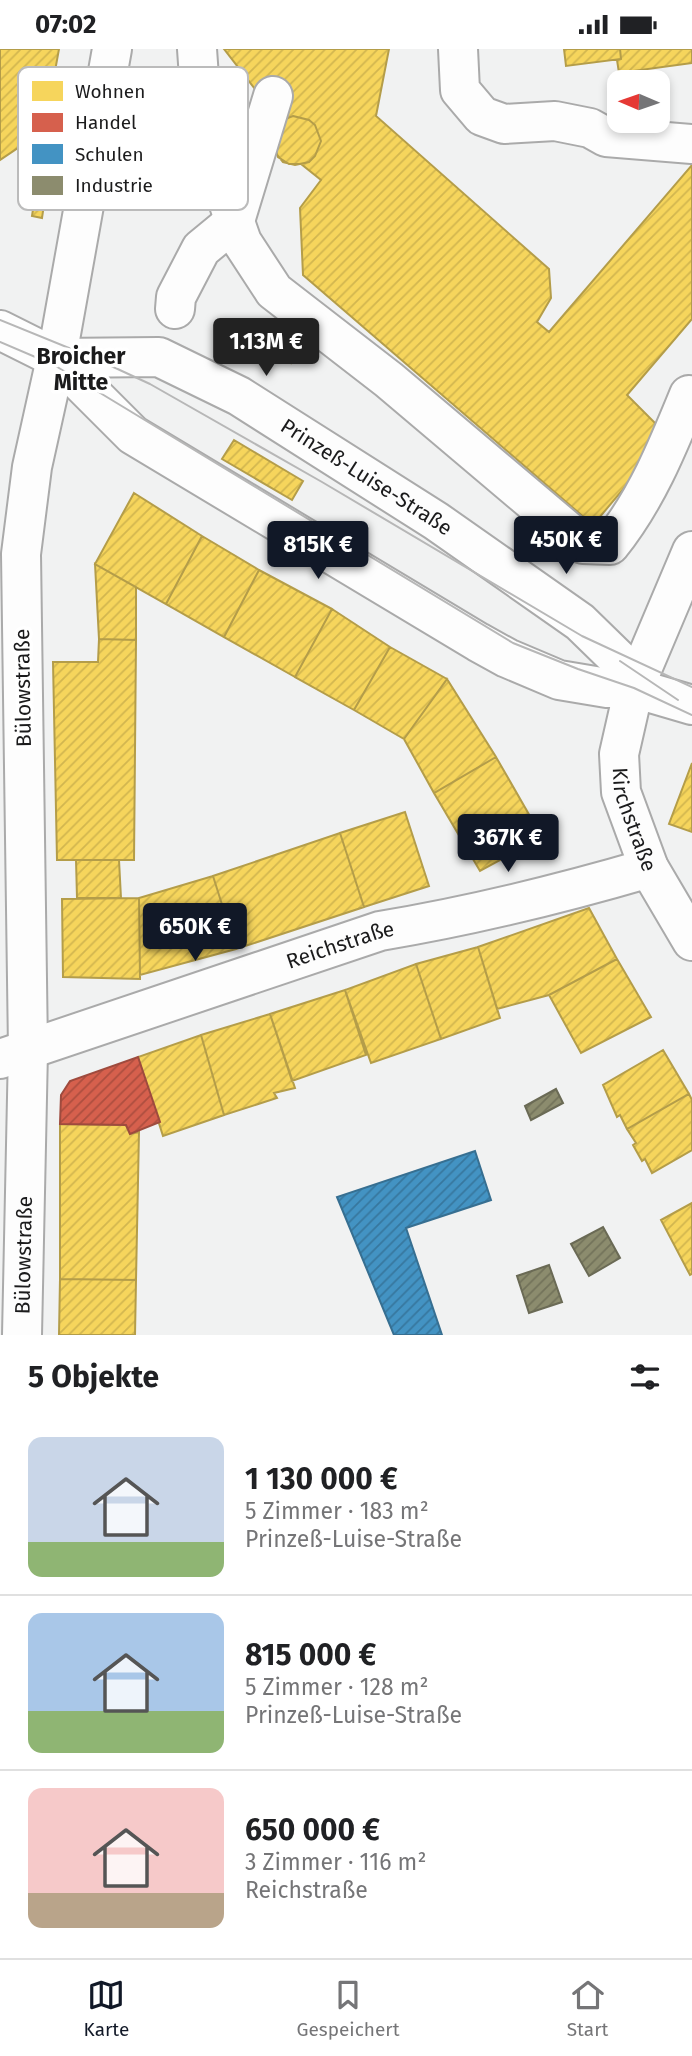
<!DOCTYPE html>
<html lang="de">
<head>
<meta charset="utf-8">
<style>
  body { margin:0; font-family:"Fira Sans",sans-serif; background:#f6f6f6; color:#202124; height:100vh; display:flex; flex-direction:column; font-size:26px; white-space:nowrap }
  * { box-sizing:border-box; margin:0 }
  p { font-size:23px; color:#757577 }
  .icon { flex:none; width:38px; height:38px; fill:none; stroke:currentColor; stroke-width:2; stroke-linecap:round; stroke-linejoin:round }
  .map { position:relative; height:1286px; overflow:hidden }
  .drawer { display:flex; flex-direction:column; background:#fff; flex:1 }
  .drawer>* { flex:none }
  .needle { width:46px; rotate:272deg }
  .fabs { position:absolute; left:607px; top:21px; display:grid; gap:14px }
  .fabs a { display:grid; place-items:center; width:63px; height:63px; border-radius:14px; background:#fff; box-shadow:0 4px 10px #0003; font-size:35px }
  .price { position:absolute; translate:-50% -60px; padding:0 16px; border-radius:7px; background:#111827; color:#fff; font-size:23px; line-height:46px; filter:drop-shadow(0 2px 4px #0008) }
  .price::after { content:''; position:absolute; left:50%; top:42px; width:21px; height:16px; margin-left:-10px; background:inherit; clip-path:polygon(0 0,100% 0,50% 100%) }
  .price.selected { background:#222; color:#fff }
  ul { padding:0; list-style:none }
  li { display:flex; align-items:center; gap:21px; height:175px; padding:0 28px }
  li+li { border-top:2px solid #e0e0e0 }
  li span { display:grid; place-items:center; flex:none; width:196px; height:140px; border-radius:14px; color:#555 }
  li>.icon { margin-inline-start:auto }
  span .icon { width:84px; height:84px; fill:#fffc; stroke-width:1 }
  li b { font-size:30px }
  h2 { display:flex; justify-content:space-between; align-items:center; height:84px; padding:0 28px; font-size:30px }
  .status { display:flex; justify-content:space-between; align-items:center; height:49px; padding:0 35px; background:#fff; direction:ltr }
  .status svg { height:19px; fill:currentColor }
  .tabs { display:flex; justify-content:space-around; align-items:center; height:98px; border-top:2px solid #e0e0e0; background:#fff; font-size:19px; color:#757577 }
  .tabs a { display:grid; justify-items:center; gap:4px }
  .tabs .selected { color:#111827 }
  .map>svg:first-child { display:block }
  .homes { fill:url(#homes-hatch); stroke:#b49d49; stroke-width:2 }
  .shops { fill:url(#shops-hatch); stroke:#9e4b3e; stroke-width:2 }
  .schools { fill:url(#schools-hatch); stroke:#376f91; stroke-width:2 }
  .industry { fill:url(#industry-hatch); stroke:#6a6a55; stroke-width:2 }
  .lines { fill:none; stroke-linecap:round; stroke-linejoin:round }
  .minor-casing { stroke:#aaa; stroke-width:42 }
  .major-casing { stroke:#aaa; stroke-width:42 }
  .minor { stroke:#fdfdfd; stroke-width:38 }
  .major { stroke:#fdfdfd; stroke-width:38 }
  .tram { stroke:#b7b7b7; stroke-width:2 }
  .labels { text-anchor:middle; stroke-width:7; stroke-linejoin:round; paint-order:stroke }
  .street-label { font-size:21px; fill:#1b1b1c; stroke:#fff }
  .neighbourhood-label { font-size:23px; font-weight:bold; fill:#1b1b1c; stroke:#fff }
  .key { fill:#fff; stroke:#bbb; stroke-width:2 }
  .key-label { font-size:19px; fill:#1b1b1c }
</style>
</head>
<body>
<div class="status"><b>07:02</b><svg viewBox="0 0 49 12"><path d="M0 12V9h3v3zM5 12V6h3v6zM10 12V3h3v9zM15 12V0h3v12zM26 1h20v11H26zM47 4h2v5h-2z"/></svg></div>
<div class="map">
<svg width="692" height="1286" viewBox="0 0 692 1286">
  <defs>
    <pattern id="homes-hatch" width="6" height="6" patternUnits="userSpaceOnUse" patternTransform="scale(1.75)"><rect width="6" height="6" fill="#f6d55c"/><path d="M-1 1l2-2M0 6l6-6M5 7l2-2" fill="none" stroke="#d2b64f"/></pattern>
    <pattern id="shops-hatch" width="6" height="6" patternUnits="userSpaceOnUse" patternTransform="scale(1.75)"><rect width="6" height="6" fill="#d6604d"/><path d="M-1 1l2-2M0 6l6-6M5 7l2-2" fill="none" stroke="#ad4e3f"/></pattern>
    <pattern id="schools-hatch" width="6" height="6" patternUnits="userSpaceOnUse" patternTransform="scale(1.75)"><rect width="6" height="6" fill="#4393c3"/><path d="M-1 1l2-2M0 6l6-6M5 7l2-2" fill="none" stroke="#37779e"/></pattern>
    <pattern id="industry-hatch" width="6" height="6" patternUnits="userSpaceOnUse" patternTransform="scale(1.75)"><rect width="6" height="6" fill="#8c8c6e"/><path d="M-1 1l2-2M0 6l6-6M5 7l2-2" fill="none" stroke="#72725a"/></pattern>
  </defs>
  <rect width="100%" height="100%" fill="#f1f2f2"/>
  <!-- homes -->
  <path class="homes" d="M0,0h59l-16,88 -25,11 -18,12z
    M224,0h165l-13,67 173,153 2,29 -14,24 12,10 143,-167v154l-65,76 41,41 -75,89 -290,-250 -3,-67 21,-28 -20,-16h-12l-11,-7 -20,-64z
    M564,0h56l1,10 -55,7z
    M620,0h72v14l-73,10 -2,-13 4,-1z
    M293,67l16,4 6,5 6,16 -6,15 -6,6 -14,3 -12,-3 -8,-10 10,-33z
    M36,141l10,1 -4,27 -10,-2z
    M272,291l24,14 -5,9 -24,-14z
    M234,391l69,41 -11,19 -70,-41z
    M134,444l68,43 -36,68 -71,-40z
    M202,487l57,34 -35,67 -58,-33z
    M95,515l41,23v53l-37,-1z
    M259,521l73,39 -37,68 -71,-40z
    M332,560l58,38 -36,63 -59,-33z
    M99,590l37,1 -2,220h-77l-4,-198h45z
    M390,598l57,32 -43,60 -50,-29z
    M447,630l49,78 -62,36 -30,-54z
    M496,708l46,80 -62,34 -46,-78z
    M692,714v69l-23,-8z
    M405,763l24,74 -65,21 -24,-74z
    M340,784l24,74 -128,42 -23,-73z
    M76,811h43l2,38h-44z
    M213,827l23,73 -96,26 -1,-77z
    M139,849l1,81 -77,-2 -1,-78z
    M589,859l28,51 -68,36 -52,14 -19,-62z
    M478,898l22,71 -59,21 -25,-75z
    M617,910l34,58 -70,36 -32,-58z
    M416,915l25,75 -70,24 -26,-73z
    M345,941l21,65 -74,26 -22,-67z
    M270,965l25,74 -21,5 3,5 -53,17 -23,-80z
    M201,986l23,80 -61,21 -25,-79z
    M663,1001l26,44 -62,35 -7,-14 -3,2 -14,-32z
    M689,1045l3,6v50l-40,23 -7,-14 -3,2 -9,-16 3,-2 -9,-14z
    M60,1075l66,1 4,9 9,-2 -3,148 -76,-1z
    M692,1154v71l-2,1 -29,-55z
    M60,1230l76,1 -1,55h-76z"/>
  <!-- shops -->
  <path class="shops" d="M138,1008l22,65 -30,12 -4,-9 -66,-1 1,-29 9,-14z"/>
  <!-- schools -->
  <path class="schools" d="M475,1102l16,49 -85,28 36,107h-48l-57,-138z"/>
  <!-- industry -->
  <path class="industry" d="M556,1040l7,14 -32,17 -6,-14z
    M603,1178l17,31 -31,18 -18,-32z
    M549,1216l13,37 -33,11 -12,-37z"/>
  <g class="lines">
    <defs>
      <g id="minor">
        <path d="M197,0l3,43 14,69 28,81 32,49 115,89 194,164 27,1c36,-45 57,-96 79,-150l3,1"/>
        <path d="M458,0l2,41 22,26 22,8 51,-3 35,7 16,9 86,7"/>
        <path d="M175,260l1,-12 25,-48 34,-28 38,-125"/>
        <path id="s1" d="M692,502l-58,137 -15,66 2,38 28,76 43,73"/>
        <path id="s2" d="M0,1010l380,-128c91,-15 180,-37 269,-63"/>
        <path id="s3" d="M22,1286l6,-285 -7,-496 11,-87 27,-122 53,-296"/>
      </g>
      <g id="major">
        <path d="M0,281l56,28 77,77 345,207 29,16 52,22 48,8h27l58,17"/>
        <path id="s4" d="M56,309l103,-1 80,39 197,125 144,101 39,38 15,28"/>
      </g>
    </defs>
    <!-- minor casing -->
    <use href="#minor" class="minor-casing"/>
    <!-- major casing -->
    <use href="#major" class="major-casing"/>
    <!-- minor -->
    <use href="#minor" class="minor"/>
    <!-- major -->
    <use href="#major" class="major"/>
    <!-- tram -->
    <path class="tram" d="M0,271l96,39 54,25 172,98 260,154 110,51
      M0,293l54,23 459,278 65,26 56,19 58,27
      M620,612l58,39"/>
  </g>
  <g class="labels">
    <!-- street labels -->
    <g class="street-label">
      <text dy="7" stroke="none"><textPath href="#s4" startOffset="343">Prinzeß-Luise-Straße</textPath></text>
      <text transform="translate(23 639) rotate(-91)" y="7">Bülowstraße</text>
      <text dy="7" stroke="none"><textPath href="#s1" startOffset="284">Kirchstraße</textPath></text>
      <text dy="7" stroke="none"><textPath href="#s2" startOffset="359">Reichstraße</textPath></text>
      <text dy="7" stroke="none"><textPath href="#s3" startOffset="80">Bülowstraße</textPath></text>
    </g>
    <!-- neighbourhood labels -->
    <g class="neighbourhood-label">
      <text x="81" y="315">Broicher<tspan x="81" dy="26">Mitte</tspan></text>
    </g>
  </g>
  <!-- legend -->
  <rect x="18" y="18" width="230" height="143" rx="10" class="key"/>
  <rect x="32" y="32" width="31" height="20" fill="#f6d55c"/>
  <rect x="32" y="64" width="31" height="19" fill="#d6604d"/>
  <rect x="32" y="95" width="31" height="20" fill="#4393c3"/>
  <rect x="32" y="127" width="31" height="19" fill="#8c8c6e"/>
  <g class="key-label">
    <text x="75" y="49">Wohnen</text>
    <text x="75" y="80">Handel</text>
    <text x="75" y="112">Schulen</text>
    <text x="75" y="143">Industrie</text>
  </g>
</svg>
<div class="fabs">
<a><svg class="needle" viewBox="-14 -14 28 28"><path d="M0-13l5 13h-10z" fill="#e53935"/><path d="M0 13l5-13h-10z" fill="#757577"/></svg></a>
</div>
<b class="price selected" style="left:266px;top:329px">1.13M €</b>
<b class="price" style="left:566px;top:527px">450K €</b>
<b class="price" style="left:318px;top:532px">815K €</b>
<b class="price" style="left:508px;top:825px">367K €</b>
<b class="price" style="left:195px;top:914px">650K €</b>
</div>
<section class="drawer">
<h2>5 Objekte<svg class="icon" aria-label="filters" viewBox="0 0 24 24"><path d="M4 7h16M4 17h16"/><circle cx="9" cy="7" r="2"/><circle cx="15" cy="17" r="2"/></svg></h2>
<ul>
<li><span style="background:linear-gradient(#c9d6e8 75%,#8fb573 0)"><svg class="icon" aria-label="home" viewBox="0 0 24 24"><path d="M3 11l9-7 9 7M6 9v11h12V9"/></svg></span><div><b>1 130 000 €</b><p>5 Zimmer · 183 m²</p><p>Prinzeß-Luise-Straße</p></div></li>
<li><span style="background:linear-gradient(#a9c7e8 70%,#8fb573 0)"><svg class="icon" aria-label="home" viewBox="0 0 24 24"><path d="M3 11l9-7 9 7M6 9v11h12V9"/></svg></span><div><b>815 000 €</b><p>5 Zimmer · 128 m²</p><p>Prinzeß-Luise-Straße</p></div></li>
<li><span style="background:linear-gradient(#f6c9c9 75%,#b9a48a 0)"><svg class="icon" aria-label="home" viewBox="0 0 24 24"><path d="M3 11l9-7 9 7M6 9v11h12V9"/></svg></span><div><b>650 000 €</b><p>3 Zimmer · 116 m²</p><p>Reichstraße</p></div></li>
</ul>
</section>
<nav class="tabs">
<a class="selected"><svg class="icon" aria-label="map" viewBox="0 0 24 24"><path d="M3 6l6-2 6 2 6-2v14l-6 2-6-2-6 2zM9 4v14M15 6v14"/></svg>Karte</a>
<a><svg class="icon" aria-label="saved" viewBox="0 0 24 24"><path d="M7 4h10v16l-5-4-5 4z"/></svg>Gespeichert</a>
<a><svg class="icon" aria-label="home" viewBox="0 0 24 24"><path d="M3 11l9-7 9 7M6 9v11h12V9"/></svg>Start</a>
</nav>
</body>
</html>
